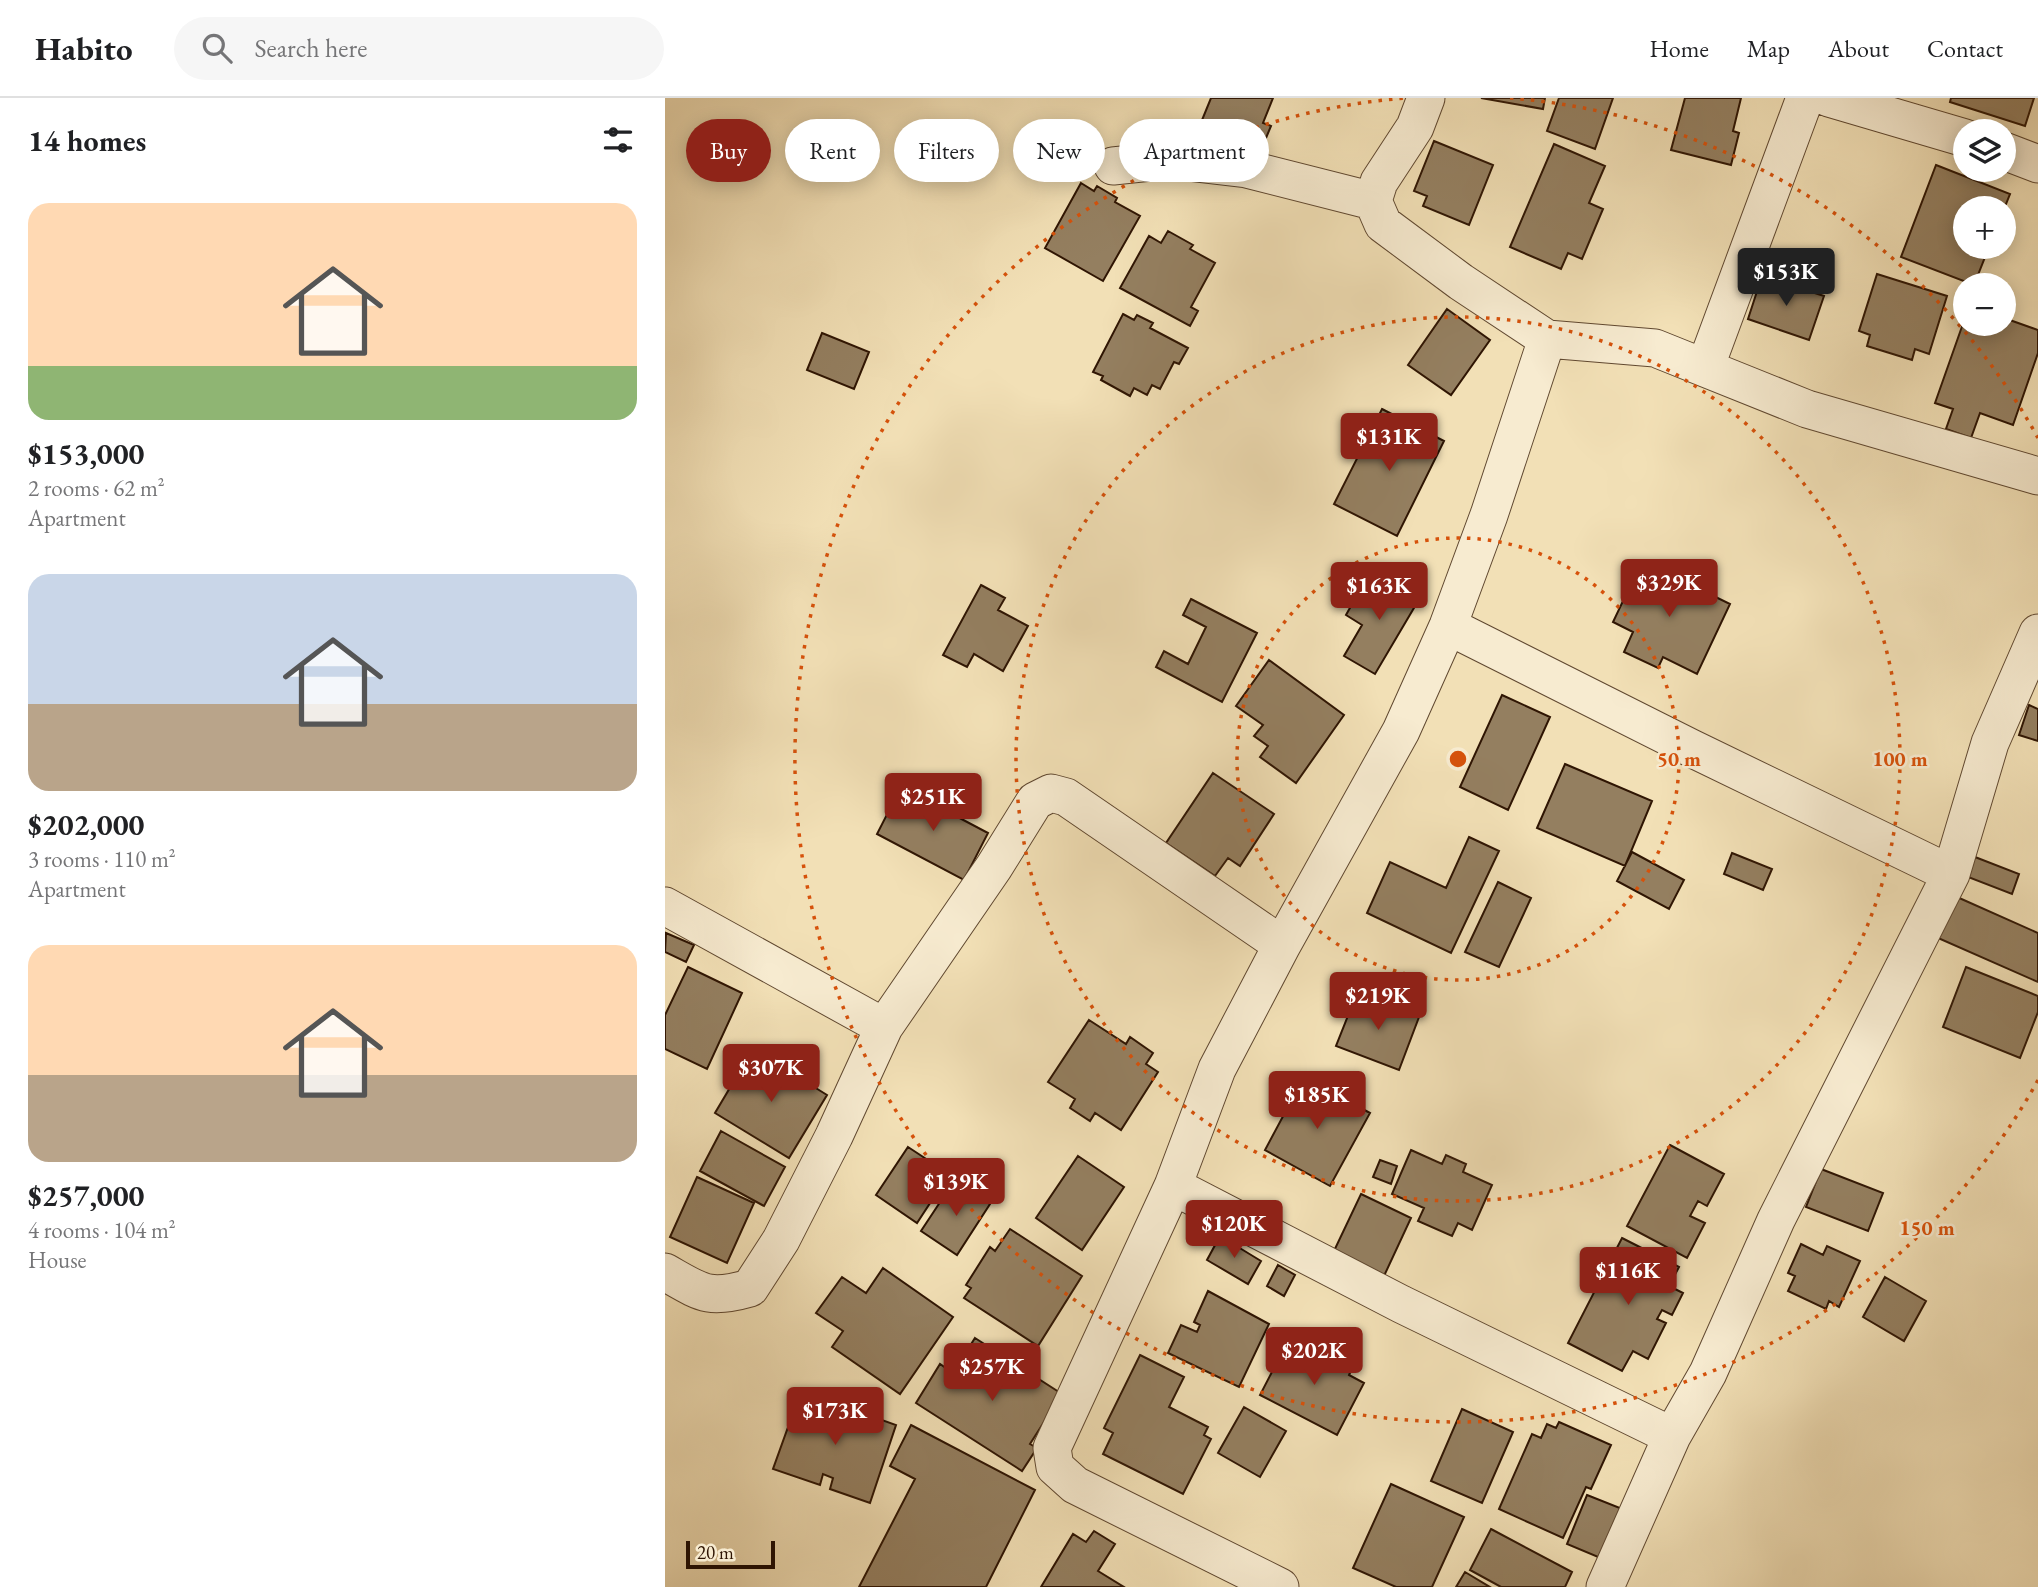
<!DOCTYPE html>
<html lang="en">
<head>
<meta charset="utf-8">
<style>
  body { margin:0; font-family:"EB Garamond",serif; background:#f6f6f6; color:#202124; height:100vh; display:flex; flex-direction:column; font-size:26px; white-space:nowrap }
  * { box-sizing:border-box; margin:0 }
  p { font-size:23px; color:#757577 }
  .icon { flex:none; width:38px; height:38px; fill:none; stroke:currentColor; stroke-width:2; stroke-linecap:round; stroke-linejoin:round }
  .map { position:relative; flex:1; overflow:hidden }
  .panel { display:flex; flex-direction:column; background:#fff; width:665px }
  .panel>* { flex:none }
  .banner { position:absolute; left:21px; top:21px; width:665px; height:63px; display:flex; gap:14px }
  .tools { position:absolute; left:1288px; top:21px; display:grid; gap:14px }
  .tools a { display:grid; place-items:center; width:63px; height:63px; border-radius:50%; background:#fff; box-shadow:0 4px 18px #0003; font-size:35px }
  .scale { position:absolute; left:21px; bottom:18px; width:89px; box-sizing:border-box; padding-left:7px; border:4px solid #2f1503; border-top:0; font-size:19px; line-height:24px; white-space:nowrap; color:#2f1503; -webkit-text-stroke:5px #f7ebd0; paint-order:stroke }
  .price { position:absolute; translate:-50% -60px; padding:0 16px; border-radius:7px; background:#8f2418; color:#fff; font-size:23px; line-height:46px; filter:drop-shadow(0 2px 4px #0008) }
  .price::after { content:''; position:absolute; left:50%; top:42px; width:21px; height:16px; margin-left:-10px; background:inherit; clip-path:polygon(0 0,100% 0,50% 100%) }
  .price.selected { background:#222; color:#fff }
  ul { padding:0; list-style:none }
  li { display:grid; align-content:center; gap:14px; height:371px; padding:0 28px }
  li span { display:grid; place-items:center; height:217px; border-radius:21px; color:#555 }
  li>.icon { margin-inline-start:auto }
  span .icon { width:126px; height:126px; fill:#fffc; stroke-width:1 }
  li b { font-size:30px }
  h2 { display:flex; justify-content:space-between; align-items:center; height:84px; padding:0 28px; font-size:30px }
  .pill { padding:0 24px; border-radius:32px; background:#fff; box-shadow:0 4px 18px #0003; font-size:24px; line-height:63px }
  .pill.selected { background:#8f2418; color:#fff }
  header { display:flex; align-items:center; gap:42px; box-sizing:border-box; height:98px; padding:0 35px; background:#fff; border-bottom:2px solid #e0e0e0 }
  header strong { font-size:33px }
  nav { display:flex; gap:38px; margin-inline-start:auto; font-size:24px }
  .search { width:490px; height:63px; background:#f6f6f6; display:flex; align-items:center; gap:18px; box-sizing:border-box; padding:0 24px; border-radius:38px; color:#757577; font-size:26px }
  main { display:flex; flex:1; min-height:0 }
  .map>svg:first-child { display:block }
  .building { fill:#947f60; stroke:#2f1503; stroke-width:2 }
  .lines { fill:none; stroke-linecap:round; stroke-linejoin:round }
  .minor-casing { stroke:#604830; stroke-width:39 }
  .minor { stroke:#f7ebd0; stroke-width:37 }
  .ring { fill:none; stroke:#d6520b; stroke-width:3.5; stroke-dasharray:3.5 7 }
  .centre { fill:#d6520b; stroke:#f7ebd0; stroke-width:3.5 }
  .ring-label { font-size:21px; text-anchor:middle; font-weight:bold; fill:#d6520b; stroke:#f7ebd0; stroke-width:5; stroke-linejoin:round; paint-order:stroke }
</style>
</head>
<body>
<header>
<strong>Habito</strong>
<div class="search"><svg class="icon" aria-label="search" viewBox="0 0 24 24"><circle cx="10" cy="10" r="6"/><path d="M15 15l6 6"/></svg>Search here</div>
<nav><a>Home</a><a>Map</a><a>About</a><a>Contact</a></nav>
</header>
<main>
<section class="panel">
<h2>14 homes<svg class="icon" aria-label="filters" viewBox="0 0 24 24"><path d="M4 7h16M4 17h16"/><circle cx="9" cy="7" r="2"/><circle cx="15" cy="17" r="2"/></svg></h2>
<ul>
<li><span style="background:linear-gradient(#ffd9b3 75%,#8fb573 0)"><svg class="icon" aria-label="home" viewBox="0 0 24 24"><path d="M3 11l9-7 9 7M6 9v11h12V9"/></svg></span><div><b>$153,000</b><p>2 rooms · 62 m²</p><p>Apartment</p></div></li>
<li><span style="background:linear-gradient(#c9d6e8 60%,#b9a48a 0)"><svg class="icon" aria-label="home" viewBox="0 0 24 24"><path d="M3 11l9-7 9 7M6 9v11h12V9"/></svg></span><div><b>$202,000</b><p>3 rooms · 110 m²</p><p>Apartment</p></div></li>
<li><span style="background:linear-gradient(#ffd9b3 60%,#b9a48a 0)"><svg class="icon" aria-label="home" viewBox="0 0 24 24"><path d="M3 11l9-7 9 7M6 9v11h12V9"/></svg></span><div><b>$257,000</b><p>4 rooms · 104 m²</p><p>House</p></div></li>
</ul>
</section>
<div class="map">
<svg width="1373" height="1489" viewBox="0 0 1373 1489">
  <rect width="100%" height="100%" fill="#f2e0b6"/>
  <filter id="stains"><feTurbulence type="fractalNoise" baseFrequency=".00286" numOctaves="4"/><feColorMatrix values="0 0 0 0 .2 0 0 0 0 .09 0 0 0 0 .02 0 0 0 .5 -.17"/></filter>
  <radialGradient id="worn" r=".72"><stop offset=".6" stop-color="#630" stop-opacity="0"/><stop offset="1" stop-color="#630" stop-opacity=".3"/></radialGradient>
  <!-- building -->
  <path class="building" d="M546,0h62l-10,25 8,3 -10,24 -61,-25z
    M816,0h64l-2,11z
    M894,0h54l-18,51 -48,-18z
    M1020,0h56l-8,33 6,2 -8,32 -60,-15z
    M1286,0h83l-9,28 -75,-24z
    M769,43l59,24 -24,60 -46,-19 4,-10 -13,-5z
    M889,46l51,22 -16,37 14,6 -21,50 -14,-6 -7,16 -51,-22z
    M1271,67l74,29 -6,15 -39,-1v39h24l-15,38 -73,-28z
    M416,85l13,8 3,-5 20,12 -2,4 25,14 -37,65 -58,-33z
    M503,133l25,14 -3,4 25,14 -24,44 7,4 -8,15 -70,-38 29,-52 12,7z
    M1212,176l70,22 -18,58 -14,-5 -3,11 -45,-14 3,-11 -11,-4z
    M1097,178l62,20 -15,44 -61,-21z
    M782,211l43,31 -39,55 -43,-30z
    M458,216l11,6 3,-5 16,8 -3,5 38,20 -9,16 -5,-2 -14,27 -8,-4 -5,10 -13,-7 -4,8 -29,-16 2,-4 -10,-4z
    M1300,220v6h39v-6l34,12v23l-25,72 -33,-12 -9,25 -25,-9 7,-20 -18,-6z
    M157,235l47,19 -15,37 -47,-19z
    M717,311l62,32 -47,95 -63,-32z
    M977,463l88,43 -33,70 -34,-17 -5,11 -34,-16 9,-20 -20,-10z
    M726,480l30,18 -46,78 -31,-18 18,-31 -16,-10 19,-34 17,11z
    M316,487l24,13 -7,12 30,16 -25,45 -29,-17 -7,13 -24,-12z
    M526,501l66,34 -35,69 -66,-35 8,-16 24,13 18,-37 -23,-12z
    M604,562l75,55 -48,68 -36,-26 8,-11 -14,-10 9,-11 -27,-19z
    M837,597l48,22 -42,93 -48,-23z
    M1364,607l9,4v32l-19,-6z
    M900,666l87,37 -27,65 -88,-38z
    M548,675l61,41 -34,52 -12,-8 -13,18 -49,-33z
    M236,689l87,46 -24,47 -87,-46z
    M804,739l30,14 -48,102 -84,-40 23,-51 56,26z
    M967,754l52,28 -15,29 -52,-28z
    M1067,755l40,16 -9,21 -39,-16z
    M1310,759l44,17 -7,20 -44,-17z
    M833,784l33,16 -32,69 -34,-15z
    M1292,799l81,36v49l-100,-44z
    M1,835l28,12 -8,17 -21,-10z
    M23,869l54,26 -35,76 -42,-20v-34z
    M1301,869l72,29v16l-18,46 -77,-31z
    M692,895l62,24 -20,53 -63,-24z
    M424,922l37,24 4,-7 23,16 -7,11 12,8 -37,58 -26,-17 -5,8 -20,-13 5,-9 -27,-17z
    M88,951l74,46 -38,63 -74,-45z
    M639,979l66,36 -40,73 -65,-36z
    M56,1033l64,36 -21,39 -64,-35z
    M1005,1047l54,29 -17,32 -9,-5 -8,15 15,7 -18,35 -60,-32z
    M243,1049l41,27 -32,49 -41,-28z
    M746,1052l31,14 4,-9 20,9 -3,8 29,13 -20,45 -14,-7 -6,13 -34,-15 6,-13 -32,-14z
    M413,1058l46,31 -42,63 -46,-32z
    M715,1062l17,6 -6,18 -18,-7z
    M1156,1071l62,24 -15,38 -62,-24z
    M32,1079l57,26 -27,60 -57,-26z
    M289,1083l36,23 -33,51 -36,-24z
    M696,1096l50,24 -27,58 -51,-23z
    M345,1131l72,47 -44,70 -74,-48 7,-10 -5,-3 24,-38 5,4z
    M555,1138l41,25 -13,23 -41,-24z
    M957,1140l57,29 -10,19 14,7 -11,22 -10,-5 -5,9 9,4 -18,36 -15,-8 -11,20 -54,-28z
    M1136,1146l22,11 4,-9 33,15 -21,46 -10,-6 -3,8 -38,-18 7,-15 -7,-3z
    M613,1167l17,10 -11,21 -17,-10z
    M218,1170l70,49 -53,77 -68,-47 11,-16 -27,-18 26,-36 24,16z
    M1220,1179l41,24 -22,40 -41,-24z
    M543,1193l61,33 -30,63 -71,-34 13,-28 16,7 3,-7 -6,-3z
    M310,1240l87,56 -32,50 7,4 -15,23 -106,-68 24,-39 13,9z
    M622,1245l27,15 5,-9 34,17 -4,9 15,8 -27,52 -77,-40z
    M475,1257l44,22 -15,30 39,20 -4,8 7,4 -28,55 -80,-40 10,-21 -9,-5z
    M136,1293l95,34 -26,78 -40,-14 3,-11 -10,-4 -3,11 -47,-16z
    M579,1309l42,24 -26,46 -42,-24z
    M797,1311l51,23 -31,71 -51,-22z
    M894,1324l52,23 -20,44 -5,-2 -23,51 -64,-29 33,-75 9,4 6,-14 9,4z
    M246,1327l124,65 -49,97h-127l56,-108 -25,-13z
    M726,1386l73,33 -32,70h-36l-43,-19z
    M922,1397l43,17 -20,50 -43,-18z
    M826,1431l81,43 -7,15h-64l-31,-17z
    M429,1433l21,13 -17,27 26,16h-83l32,-53 13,8z
    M800,1474l25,15h-34z"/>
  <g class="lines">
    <defs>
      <path id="minor" d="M761,0l-11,29 -36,55 -6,19 10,23 78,58 86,57 108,9 152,61 231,67
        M1164,0l136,40
        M1339,53l34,13
        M448,68l57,-6 77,9 126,32
        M1040,270l100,-270
        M783,528l243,122 260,126
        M0,808l219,121
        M508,1088l228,118 271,132
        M0,1174c37,21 43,28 85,16l31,-48 53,-104 50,-109 110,-160 41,-66 16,-8 15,4 216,148
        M615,1489l-205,-102 -20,-18 -3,-19 121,-262 44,-117 65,-124 119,-214 47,-105 41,-111 58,-176
        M940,1489l67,-151 36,-63 68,-153 175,-346 39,-131 48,-110"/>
    </defs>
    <!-- minor casing -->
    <use href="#minor" class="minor-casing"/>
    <!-- minor -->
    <use href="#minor" class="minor"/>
  </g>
  <!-- distance rings -->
  <g class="ring">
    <circle cx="793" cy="661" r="221"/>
    <circle cx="793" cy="661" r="442"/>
    <path d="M1373 982A663 663 0 1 1 741 0M845 0A663 663 0 0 1 1373 340"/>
  </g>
  <circle cx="793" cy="661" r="10" class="centre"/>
  <g class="ring-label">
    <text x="1014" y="668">50 m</text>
    <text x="1235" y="668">100 m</text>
    <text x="1262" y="1137">150 m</text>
  </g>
  <rect width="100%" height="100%" filter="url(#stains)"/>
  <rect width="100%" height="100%" fill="url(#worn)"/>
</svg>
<div class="tools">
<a><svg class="icon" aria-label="layers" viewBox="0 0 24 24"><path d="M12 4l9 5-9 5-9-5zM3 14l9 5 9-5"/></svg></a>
<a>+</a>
<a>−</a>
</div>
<div class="scale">20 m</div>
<b class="price selected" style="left:1121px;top:210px">$153K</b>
<b class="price" style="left:724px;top:375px">$131K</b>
<b class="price" style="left:1004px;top:521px">$329K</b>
<b class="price" style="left:714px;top:524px">$163K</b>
<b class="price" style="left:268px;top:735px">$251K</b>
<b class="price" style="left:713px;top:934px">$219K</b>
<b class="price" style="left:106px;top:1006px">$307K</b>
<b class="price" style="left:652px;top:1033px">$185K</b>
<b class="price" style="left:291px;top:1120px">$139K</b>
<b class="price" style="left:569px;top:1162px">$120K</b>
<b class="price" style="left:963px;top:1209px">$116K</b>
<b class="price" style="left:649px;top:1289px">$202K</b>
<b class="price" style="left:327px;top:1305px">$257K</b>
<b class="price" style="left:170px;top:1349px">$173K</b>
<div class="banner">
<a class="pill selected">Buy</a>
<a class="pill">Rent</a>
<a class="pill">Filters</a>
<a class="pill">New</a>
<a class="pill">Apartment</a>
</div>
</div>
</main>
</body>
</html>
